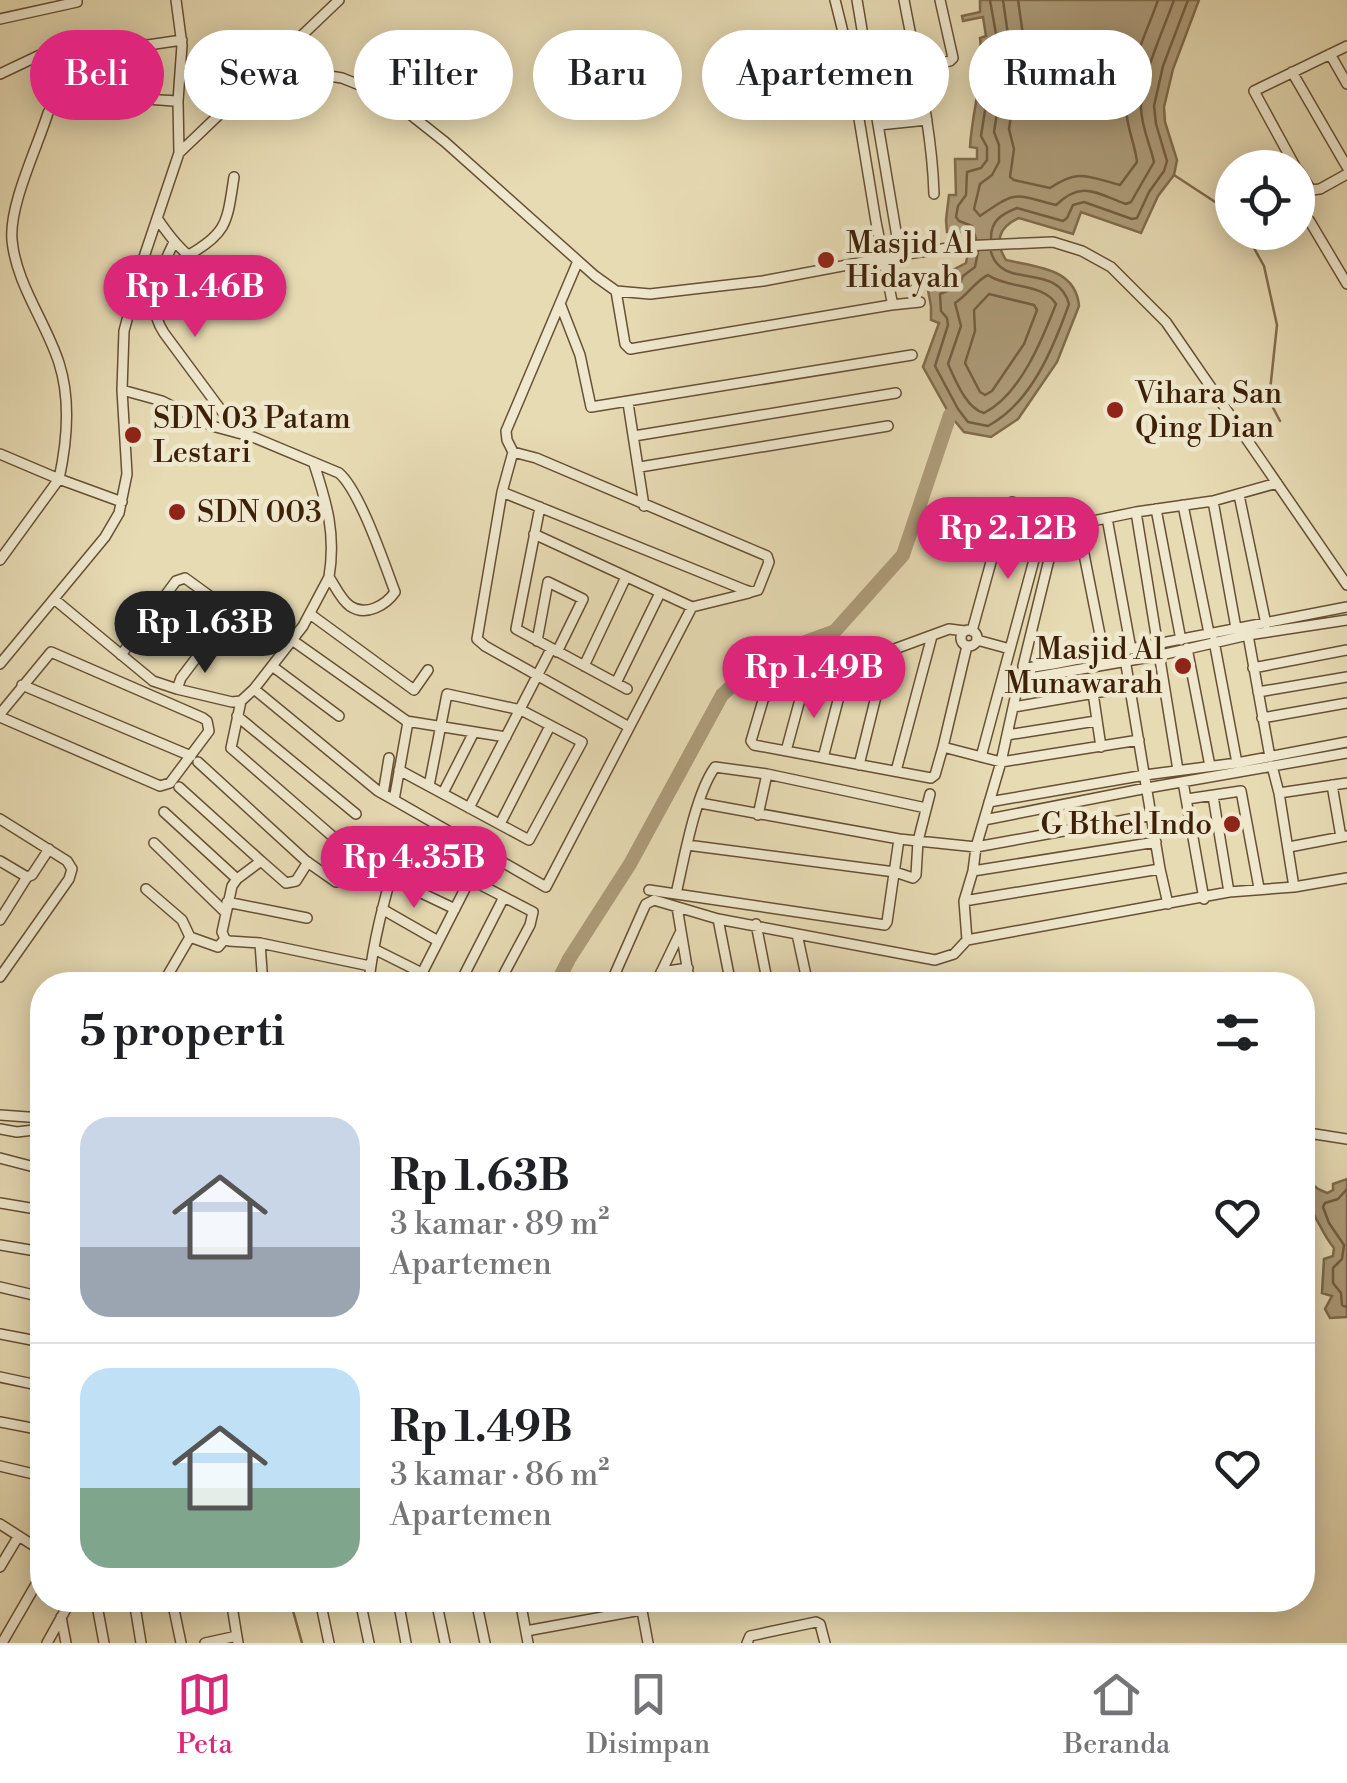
<!DOCTYPE html>
<html lang="id">
<head>
<meta charset="utf-8">
<style>
  body { margin:0; font-family:"Libre Bodoni",serif; background:#f6f6f6; color:#202124; height:100vh; display:flex; flex-direction:column; font-size:38px; white-space:nowrap }
  * { box-sizing:border-box; margin:0 }
  p { font-size:32px; color:#757577 }
  .icon { flex:none; width:55px; height:55px; fill:none; stroke:currentColor; stroke-width:2; stroke-linecap:round; stroke-linejoin:round }
  .map { position:relative; flex:1; overflow:hidden }
  .details { position:absolute; left:30px; top:972px; width:1285px; height:640px; display:flex; flex-direction:column; background:#fff; border-radius:40px; box-shadow:0 5px 25px #0003 }
  .details>* { flex:none }
  .hud { position:absolute; left:30px; top:30px; width:1288px; height:90px; display:flex; gap:20px }
  .tools { position:absolute; left:1215px; top:150px; display:grid; gap:20px }
  .tools a { display:grid; place-items:center; width:100px; height:100px; border-radius:50%; background:#fff; box-shadow:0 5px 25px #0003; font-size:50px }
  .price { position:absolute; translate:-50% -85px; padding:0 22px; border-radius:35px; background:#db2777; color:#fff; font-size:32px; line-height:65px; filter:drop-shadow(0 2px 5px #0008) }
  .price::after { content:''; position:absolute; left:50%; top:60px; width:30px; height:22px; margin-left:-15px; background:inherit; clip-path:polygon(0 0,100% 0,50% 100%) }
  .price.current { background:#222; color:#fff }
  ul { padding:0; list-style:none }
  li { display:flex; align-items:center; gap:30px; height:250px; padding:0 50px }
  li+li { border-top:2px solid #e0e0e0 }
  li span { display:grid; place-items:center; flex:none; width:280px; height:200px; border-radius:30px; color:#555 }
  li>.icon { margin-inline-start:auto }
  span .icon { width:120px; height:120px; fill:#fffc; stroke-width:1 }
  li b { font-size:42px }
  h2 { display:flex; justify-content:space-between; align-items:center; height:120px; padding:0 50px; font-size:42px }
  .tag { padding:0 35px; border-radius:45px; background:#fff; box-shadow:0 5px 25px #0003; font-size:35px; line-height:90px }
  .tag.current { background:#db2777; color:#fff }
  .tabs { display:flex; justify-content:space-around; align-items:center; height:140px; border-top:2px solid #e0e0e0; background:#fff; font-size:28px; color:#757577 }
  .tabs a { display:grid; justify-items:center; gap:5px }
  .tabs .current { color:#db2777 }
  .map>svg:first-child { display:block }
  .water { fill:#ad9c7a; stroke:#806b4c; stroke-width:2.5 }
  .lines { fill:none; stroke-linecap:round; stroke-linejoin:round }
  .shore { stroke:#745e41; stroke-width:2.5 }
  .stream { stroke:#806b4c; stroke-width:2.5 }
  .river { stroke:#ad9c7a; stroke-width:14 }
  .minor-casing { stroke:#675033; stroke-width:12 }
  .minor { stroke:#efe8ce; stroke-width:9 }
  .poi-dot { fill:#8f2418; stroke:#efe8ce; stroke-width:4 }
  .labels { text-anchor:middle; stroke-width:9; stroke-linejoin:round; paint-order:stroke }
  .poi-label { font-size:30px; fill:#3c2108; stroke:#efe8ce; text-anchor:start }
</style>
</head>
<body>
<div class="map">
<svg width="1347" height="1643" viewBox="0 0 1347 1643">
  <rect width="100%" height="100%" fill="#e7dbb4"/>
  <filter id="stains"><feTurbulence type="fractalNoise" baseFrequency=".002" numOctaves="4"/><feColorMatrix values="0 0 0 0 .2 0 0 0 0 .09 0 0 0 0 .02 0 0 0 .5 -.17"/></filter>
  <radialGradient id="worn" r=".72"><stop offset=".6" stop-color="#630" stop-opacity="0"/><stop offset="1" stop-color="#630" stop-opacity=".3"/></radialGradient>
  <!-- water -->
  <path class="water" d="M980,0h219l-26,69 -9,38 1,15 12,38 -3,15 -16,21 -17,37 -60,-21 -8,22 -54,-16c-20,9 -25,23 -13,42 30,7 70,8 73,46l-22,56 -39,57 -27,18 -27,-5 -14,-17 -27,-48 16,-44 -8,-3v-14l-4,-21 25,-6 -1,-8 15,-8 2,-10 -4,-21h-17l-1,-12 3,-25h7l-1,-36h22v-11l-7,-1c2,-37 15,-72 10,-109l6,-2 -3,-19 -20,4 -1,-5 18,-4z
    M1302,1176l16,13 9,4 6,-3v-6l14,-5v138l-17,1 -5,-9 7,-13 -10,-3 2,-34 9,-3 1,-8c-13,-15 -17,-34 -31,-48z"/>
  <g class="lines">
    <!-- shore -->
    <path class="shore" d="M1003,0l5,35 -4,15 -1,25 -9,57 5,13v17l-7,13 -12,9 -6,25 6,7c38,-26 32,-22 76,-11 26,-25 39,-12 70,-1l5,-2 23,-40c-4,-18 -13,-36 -13,-55 1,-32 22,-76 33,-107
      M1018,0l5,35 -14,94 5,20 -4,28 4,3 36,8c30,-20 38,-11 70,-3l17,-23c-2,-18 -11,-36 -11,-55 0,-34 21,-75 32,-107
      M991,238c0,-18 11,-24 26,-30l46,13 4,-3 6,-13 11,-3 48,17 5,-1 12,-26 15,-21 3,-10 -11,-37 -2,-18 9,-40 25,-66
      M976,239l-4,-13 -13,-5 -3,-4 2,-11 8,-11 1,-23 14,-4 6,-8v-13l-6,-11 10,-63v-27l5,-12 -6,-34
      M978,252l-3,15 -12,9 -4,10 -19,8 1,17 6,7 1,7 -13,41 23,43 10,13 20,4c43,-23 65,-77 81,-122 -12,-43 -67,-13 -78,-52
      M988,275c20,14 55,8 68,29 -14,36 -36,91 -72,109 -18,-5 -28,-32 -36,-49l13,-38 -6,-23c13,-8 20,-22 33,-28z
      M989,294l45,11 3,5 -13,34 -32,47 -7,4 -5,-3 -15,-29 10,-32 -1,-21z
      M1347,1189l-9,10 -13,4 -2,4 6,16 15,22 -2,14 -9,9v15l8,10 1,12 5,2"/>
    <!-- stream -->
    <path class="stream" d="M1174,175l58,38
      M1245,232l19,34 13,59 -8,75 11,21
      M290,1600l12,43"/>
    <!-- river -->
    <path class="river" d="M556,985l13,-26 61,-95 92,-169 40,-37 73,-27 68,-76 47,-140"/>
    <defs>
      <path id="minor" d="M176,0l6,45 -4,56 1,52
        M857,0l43,255
        M904,0c12,64 28,128 30,194
        M0,19l77,-17v-2
        M1330,54l17,30
        M917,68l33,-7 3,-3 -13,-58
        M264,72l47,1 31,5 45,18 58,46 150,134 21,15 34,3 113,-13 137,-26 62,-9 91,-4 29,9 29,16 55,55 181,263
        M1292,72l55,95
        M0,74l40,-19 37,-11 28,-3 43,4 34,-5
        M879,125l48,-5
        M1296,168l-42,-77 93,-45
        M1298,170l13,20 9,-1 27,-15
        M157,218c24,36 46,59 92,52
        M1309,220l38,64
        M174,242c-14,29 -30,61 -10,91l74,100
        M187,256c41,-23 40,-34 47,-79
        M616,291l9,53 5,5 261,-44 1,-4 -16,-79 -28,-170 -13,-52
        M891,305l29,-3
        M561,306l19,49 11,52 321,-52
        M122,390l40,11 50,25 41,11 86,36c21,18 45,90 56,119 -9,13 -29,25 -45,14 -9,-6 -15,-20 -21,-29 7,-43 -2,-73 -15,-113
        M628,403l16,103
        M634,436l262,-43
        M513,452l23,6 231,98 2,6 -11,28 -7,2 -6,-2 -243,-98 11,-40 -6,-12 -1,-9 72,-170
        M0,454l59,25c8,-37 12,-79 0,-116 -13,-41 -43,-79 -47,-123 -3,-35 25,-92 36,-127 4,-6 4,-8 11,-11 20,-10 93,-2 119,-1
        M640,467l248,-41
        M1277,483l-64,18 -77,11 -77,16 -5,11 -31,127 4,2 26,-4 294,-57
        M502,492l-25,147 8,7 144,81
        M1239,495l27,129
        M1213,501l23,127
        M1183,505l26,128
        M540,507l-24,122 111,60
        M1156,509l25,131
        M1136,512l42,258
        M1107,518l24,131
        M1078,524l26,131
        M534,534l158,73 57,-14
        M0,560l59,-81 63,23
        M54,599l99,82 24,8 55,13 9,-1 13,-12 49,-63 26,-49
        M310,614l104,76 14,-20
        M961 638a8 8 0 1 1 16 0a8 8 0 1 1-16 0Z
        M972,631l35,-127 5,-2 30,9 3,8 -64,238
        M1248,635l22,122
        M292,640l116,82 -14,78 152,87 146,-280
        M977,640l33,9
        M170,641l36,-47
        M537,641l11,-59 35,17 -26,53
        M1214,641l23,122
        M967,646l-24,101 58,15 138,-22
        M1187,648l23,118
        M121,655l55,-74 9,-3 99,72
        M1125,659l35,210 8,35
        M0,664l105,-127 14,-24 8,-39 -5,-84 2,-59 20,-74 35,-104 160,-153
        M272,666l67,50
        M584,666l42,-89
        M1253,668l94,-18
        M616,683l44,-90
        M22,685l169,71
        M177,689l4,-11 50,-66
        M254,689l124,102 16,9
        M1258,692l89,-15
        M1093,693l8,54
        M241,701l-10,47 108,94
        M1014,707l115,-20
        M0,714l51,-62 152,66 4,3 2,10 -39,52 -10,3 -160,-69
        M237,716l119,98
        M1262,718l85,-15
        M406,721l100,16
        M1007,735l89,-14
        M943,747l-8,28 -4,3 -177,-33 -3,-4 13,-44 185,-68 16,2
        M786,751l19,-70
        M823,758l24,-92
        M198,762l108,99 30,21
        M859,765l28,-113
        M1272,766l7,27 15,94
        M399,770l130,70 53,-98 -61,-32 -74,-16 -18,92
        M896,771l36,-135
        M1183,782l21,117
        M1332,785l9,52
        M179,787l82,74 -24,18 -5,7 -10,46 3,7 4,2 31,2 3,42
        M443,793l31,-61
        M1279,793l68,-10
        M383,794l6,-36
        M1213,796l16,96
        M1187,799l54,-8 18,97
        M989,802l156,-27 92,-12 110,-21
        M700,803l199,36 77,8 176,-32
        M469,808l82,-159
        M164,812l73,67
        M758,815l9,-41
        M0,819l67,42 5,8 -3,10 -69,98
        M984,820l163,-32 200,-35
        M500,824l50,-98
        M154,843l71,69
        M687,845l208,27 18,6 3,-3 2,-34 12,-47
        M1289,847l58,-11
        M0,861l27,16
        M261,861l25,22 10,-2 12,-19
        M973,871l183,-29
        M390,878l65,31
        M146,889l36,31 8,17 28,10 7,-8
        M649,890l236,35 2,-3 12,-83
        M676,894c8,-35 19,-99 39,-127l52,7 159,34
        M964,901l196,-32
        M227,902l80,16
        M677,907l13,78
        M382,909l56,32
        M718,919l13,66
        M0,920l27,-43 5,-2 17,-26
        M756,924l12,61
        M797,934l11,51
        M967,940l-3,-39 9,-30 3,-24 25,-85 18,-82 142,-25 87,-20 99,-15
        M260,943l110,23
        M374,949l48,24
        M661,972l27,-4
        M262,979l42,6
        M162,985l28,-48
        M375,985l-6,-4c5,-47 19,-93 31,-138l133,69 -3,13 -32,60
        M416,985l54,-106
        M459,985l45,-88
        M610,985l34,-77 2,-4 8,-4 64,19 217,41 19,-6 13,-14 262,-48 65,-5 53,-9
        M655,985l25,-52
        M0,1115l42,3
        M0,1129l17,3 25,-3
        M1302,1132l45,7
        M0,1158l42,11
        M0,1203l42,7
        M0,1245l42,7
        M0,1287l42,10
        M0,1334l42,8
        M0,1377l42,9
        M0,1422l42,8
        M0,1466l42,10
        M0,1524l42,27
        M0,1567l18,-30
        M96,1600l8,43
        M134,1600l7,43
        M172,1600l9,43
        M231,1600l7,43
        M320,1600l9,43
        M360,1600l9,43
        M398,1600l8,43
        M436,1600l9,43
        M476,1600l9,43
        M520,1600l8,43
        M640,1600l8,43
        M61,1617l5,26
        M526,1631l115,-21
        M2,1643l40,-69
        M47,1643l24,-43
        M205,1643l32,-7
        M747,1643l3,-7 66,-14 4,2 5,19"/>
    </defs>
    <!-- minor casing -->
    <use href="#minor" class="minor-casing"/>
    <!-- minor -->
    <use href="#minor" class="minor"/>
  </g>
  <!-- markers -->
  <g class="poi-dot">
    <circle cx="826" cy="260" r="10"/>
    <circle cx="1115" cy="410" r="10"/>
    <circle cx="133" cy="435" r="10"/>
    <circle cx="177" cy="512" r="10"/>
    <circle cx="1183" cy="666" r="10"/>
    <circle cx="1232" cy="824" r="10"/>
  </g>
  <g class="labels">
    <!-- poi labels -->
    <g class="poi-label">
      <text x="846" y="253">Masjid Al<tspan x="846" dy="34">Hidayah</tspan></text>
      <text x="1135" y="403">Vihara San<tspan x="1135" dy="34">Qing Dian</tspan></text>
      <text x="153" y="428">SDN 03 Patam<tspan x="153" dy="34">Lestari</tspan></text>
      <text x="197" y="522">SDN 003</text>
      <text x="1163" y="659" text-anchor="end">Masjid Al<tspan x="1163" dy="34">Munawarah</tspan></text>
      <text x="1212" y="834" text-anchor="end">G Bthel Indo</text>
    </g>
  </g>
  <rect width="100%" height="100%" filter="url(#stains)"/>
  <rect width="100%" height="100%" fill="url(#worn)"/>
</svg>
<div class="tools">
<a><svg class="icon" aria-label="locate" viewBox="0 0 24 24"><circle cx="12" cy="12" r="6"/><path d="M12 2v4M12 18v4M2 12h4M18 12h4"/></svg></a>
</div>
<b class="price" style="left:195px;top:340px">Rp 1.46B</b>
<b class="price" style="left:1008px;top:582px">Rp 2.12B</b>
<b class="price current" style="left:205px;top:676px">Rp 1.63B</b>
<b class="price" style="left:814px;top:721px">Rp 1.49B</b>
<b class="price" style="left:414px;top:911px">Rp 4.35B</b>
<div class="hud">
<a class="tag current">Beli</a>
<a class="tag">Sewa</a>
<a class="tag">Filter</a>
<a class="tag">Baru</a>
<a class="tag">Apartemen</a>
<a class="tag">Rumah</a>
</div>
<section class="details">
<h2>5 properti<svg class="icon" aria-label="filters" viewBox="0 0 24 24"><path d="M4 7h16M4 17h16"/><circle cx="9" cy="7" r="2"/><circle cx="15" cy="17" r="2"/></svg></h2>
<ul>
<li><span style="background:linear-gradient(#c9d6e8 65%,#9aa5b1 0)"><svg class="icon" aria-label="home" viewBox="0 0 24 24"><path d="M3 11l9-7 9 7M6 9v11h12V9"/></svg></span><div><b>Rp 1.63B</b><p>3 kamar · 89 m²</p><p>Apartemen</p></div><svg class="icon" aria-label="heart" viewBox="0 0 24 24"><path d="M12 20l-8-8c-3-5 5-10 8-4 3-6 11-1 8 4z"/></svg></li>
<li><span style="background:linear-gradient(#bfe0f5 60%,#7fa58c 0)"><svg class="icon" aria-label="home" viewBox="0 0 24 24"><path d="M3 11l9-7 9 7M6 9v11h12V9"/></svg></span><div><b>Rp 1.49B</b><p>3 kamar · 86 m²</p><p>Apartemen</p></div><svg class="icon" aria-label="heart" viewBox="0 0 24 24"><path d="M12 20l-8-8c-3-5 5-10 8-4 3-6 11-1 8 4z"/></svg></li>
</ul>
</section>
</div>
<nav class="tabs">
<a class="current"><svg class="icon" aria-label="map" viewBox="0 0 24 24"><path d="M3 6l6-2 6 2 6-2v14l-6 2-6-2-6 2zM9 4v14M15 6v14"/></svg>Peta</a>
<a><svg class="icon" aria-label="saved" viewBox="0 0 24 24"><path d="M7 4h10v16l-5-4-5 4z"/></svg>Disimpan</a>
<a><svg class="icon" aria-label="home" viewBox="0 0 24 24"><path d="M3 11l9-7 9 7M6 9v11h12V9"/></svg>Beranda</a>
</nav>
</body>
</html>
